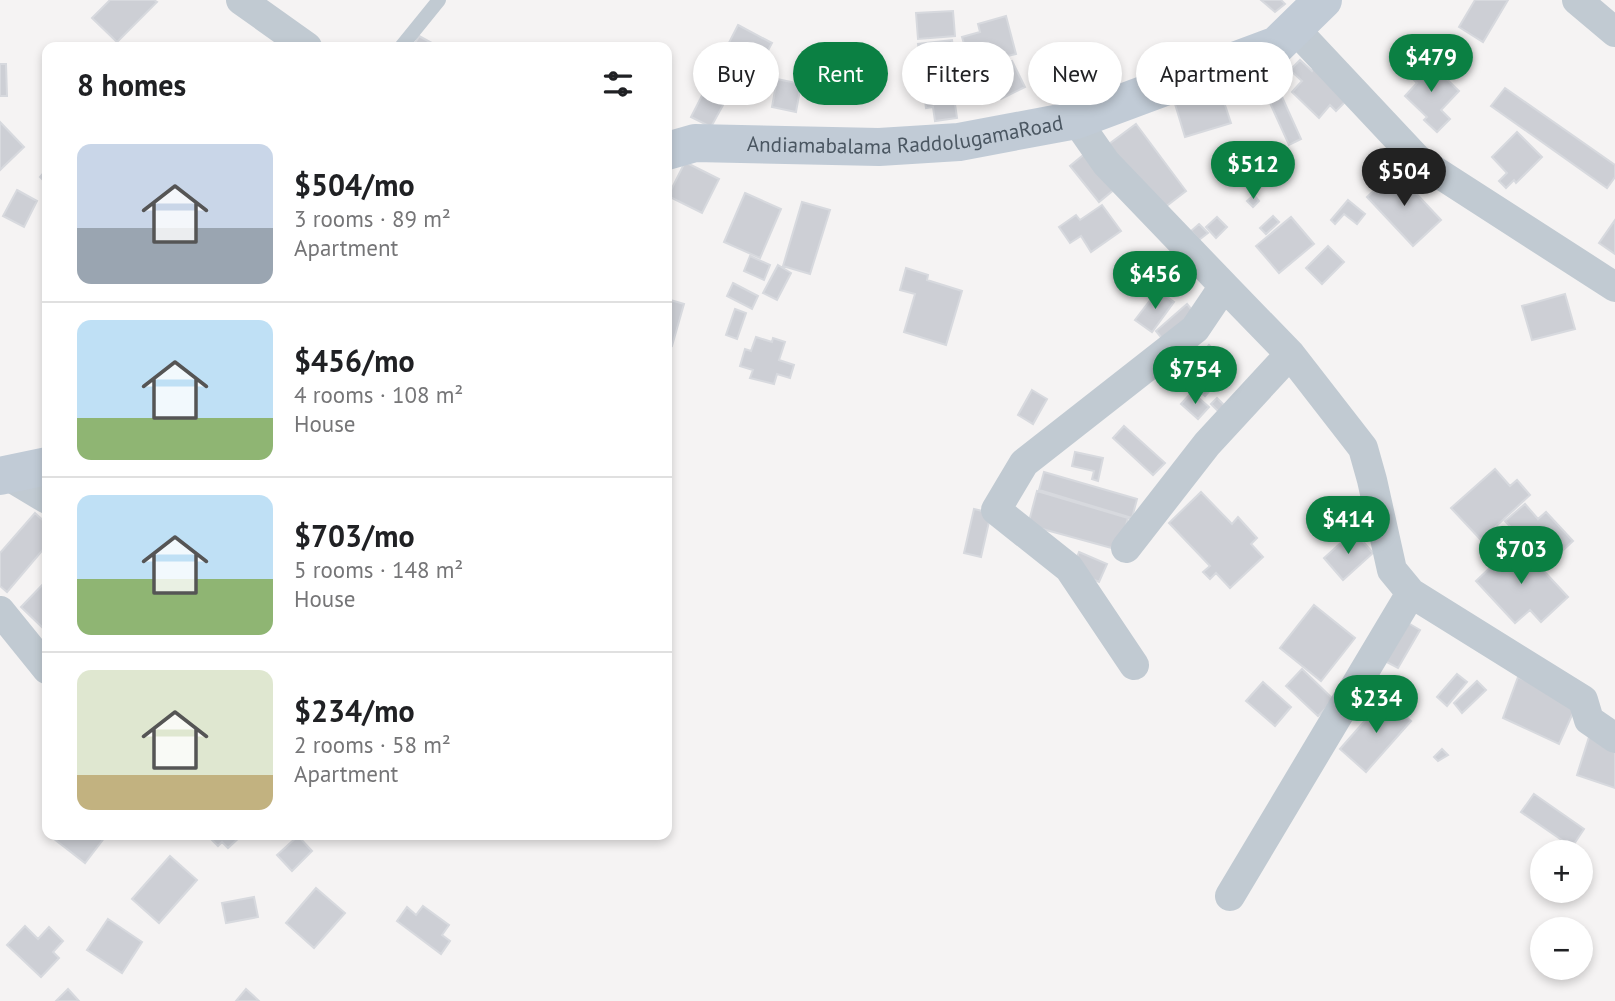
<!DOCTYPE html>
<html lang="en">
<head>
<meta charset="utf-8">
<style>
  body { margin:0; font-family:"PT Sans",sans-serif; background:#f6f6f6; color:#202124; height:100vh; display:flex; flex-direction:column; font-size:26px; white-space:nowrap }
  * { box-sizing:border-box; margin:0 }
  p { font-size:23px; color:#757577 }
  .icon { flex:none; width:38px; height:38px; fill:none; stroke:currentColor; stroke-width:2; stroke-linecap:round; stroke-linejoin:round }
  .map { position:relative; flex:1; overflow:hidden }
  .side { position:absolute; left:42px; top:42px; width:630px; height:798px; display:flex; flex-direction:column; background:#fff; border-radius:14px; box-shadow:0 4px 10px #0003 }
  .side>* { flex:none }
  .banner { position:absolute; left:693px; top:42px; width:665px; height:63px; display:flex; gap:14px }
  .tools { position:absolute; left:1530px; top:840px; display:grid; gap:14px }
  .tools a { display:grid; place-items:center; width:63px; height:63px; border-radius:50%; background:#fff; box-shadow:0 4px 10px #0003; font-size:35px }
  .price { position:absolute; translate:-50% -60px; padding:0 16px; border-radius:24px; background:#0b8043; color:#fff; font-size:23px; line-height:46px; filter:drop-shadow(0 2px 4px #0008) }
  .price::after { content:''; position:absolute; left:50%; top:42px; width:21px; height:16px; margin-left:-10px; background:inherit; clip-path:polygon(0 0,100% 0,50% 100%) }
  .price.current { background:#222; color:#fff }
  ul { padding:0; list-style:none }
  li { display:flex; align-items:center; gap:21px; height:175px; padding:0 35px }
  li+li { border-top:2px solid #e0e0e0 }
  li span { display:grid; place-items:center; flex:none; width:196px; height:140px; border-radius:14px; color:#555 }
  li>.icon { margin-inline-start:auto }
  span .icon { width:84px; height:84px; fill:#fffc; stroke-width:1 }
  li b { font-size:30px }
  h2 { display:flex; justify-content:space-between; align-items:center; height:84px; padding:0 35px; font-size:30px }
  .pill { padding:0 24px; border-radius:32px; background:#fff; box-shadow:0 4px 10px #0003; font-size:24px; line-height:63px }
  .pill.current { background:#0b8043; color:#fff }
  .map>svg:first-child { display:block }
  .building { fill:#cdcfd5; stroke:#d7d9de; stroke-width:2 }
  .lines { fill:none; stroke-linecap:round; stroke-linejoin:round }
  .lane { stroke:#c1cad2; stroke-width:14 }
  .street { stroke:#c1cad2; stroke-width:30 }
  .secondary { stroke:#c1cbd6; stroke-width:38 }
  .labels { text-anchor:middle; stroke-width:6; stroke-linejoin:round; paint-order:stroke }
  .street-label { font-size:21px; fill:#4a5661; stroke:#fff }
</style>
</head>
<body>
<div class="map">
<svg width="1615" height="1001" viewBox="0 0 1615 1001">
  <rect width="100%" height="100%" fill="#f5f3f3"/>
  <!-- building -->
  <path class="building" d="M110,0h44l3,2 -40,40 -25,-24z
    M1261,0h20l4,4 -10,8z
    M1475,0h33l-25,42 -24,-15z
    M953,11l2,25 -37,3 -2,-26z
    M1006,16l10,38 -17,4 2,6 -29,7 -10,-34 18,-5 -2,-8z
    M738,25l34,18 -8,15 -11,-6 -12,22 10,6 -6,11 -11,-6 -23,42 -20,-10z
    M419,36l20,11h-26z
    M952,40l9,64h-6l2,14 -22,3 -2,-14 -7,1 -8,-64z
    M814,50l43,4 -5,49 -42,-4z
    M1426,59l33,32 -18,19 9,9 -13,13 -13,-12 3,-3 -22,-21 12,-13 -8,-8z
    M1300,60l12,11 5,-7 29,37 -10,10 -6,-6 -11,13 -27,-26 10,-11 -12,-11z
    M1012,61l13,26 -24,12 -13,-27z
    M0,64h6l1,32h-7z
    M777,79l24,5 -5,28 -24,-5z
    M1505,88l110,77v12l-8,11 -116,-82z
    M1220,90l11,33 -46,14 -10,-33z
    M1282,97l19,42 -12,6 -19,-42z
    M0,122l24,25 -24,23z
    M1136,124l50,67 -30,23 -51,-67z
    M1517,132l25,25 -26,26 -2,-3 -8,8 -7,-7 8,-8 -15,-16z
    M1087,152l29,36 -17,14 -29,-36z
    M685,162l34,17 -17,34 -34,-17z
    M47,169v15l-7,-7z
    M1395,171l46,49 -28,26 -46,-49z
    M17,190l20,11 -13,26 -21,-11z
    M745,193l36,16 -21,49 -36,-16z
    M1254,195l5,6 -6,6 -6,-6z
    M1348,200l17,14 -8,10 -13,-10 -9,10 -4,-4z
    M802,202l28,8 -20,64 -27,-8z
    M1102,205l19,26 -30,21 -10,-16 -11,7 -11,-16 17,-12 4,5z
    M1273,216l6,6 -13,12 -6,-6z
    M1217,217l10,10 -11,11 -10,-11z
    M1291,217l23,27 -35,29 -23,-27z
    M1615,220v34l-16,-11z
    M1199,224l9,9 -9,7 -8,-9z
    M1328,246l16,16 -22,22 -16,-16z
    M750,256l20,9 -6,15 -20,-9z
    M778,265l13,8 -14,27 -14,-7z
    M906,268l22,7 -1,5 35,11 -16,54 -42,-13 11,-38 -15,-4z
    M733,283l25,13 -6,13 -25,-13z
    M1158,290l16,12 -22,30 -17,-12z
    M1565,294l10,35 -43,11 -10,-34z
    M667,299l17,5 -12,42 -5,-2z
    M1187,304l9,11 -31,27 -9,-11z
    M735,309l11,4 -9,26 -11,-4z
    M756,337l16,5 1,-4 12,4 -6,18 15,5 -4,13 -13,-4 -3,10 -24,-6 3,-8 -13,-4 5,-17 6,2z
    M1209,345l23,20 -27,31 -23,-20z
    M1032,390l15,9 -14,25 -15,-9z
    M1192,392l17,15 -11,12 -17,-15z
    M1217,398l10,10 -6,6 -10,-10z
    M1124,426l41,37 -12,12 -40,-37z
    M1075,452l28,6 -5,23 -6,-2 2,-8 -22,-5z
    M1495,469l15,17 7,-6 13,15 -49,45 -30,-32z
    M1044,472l93,27 -5,19 -93,-28z
    M1037,491l91,27 -9,32 -91,-25z
    M1201,492l31,32 6,-7 19,21 -6,6 12,13 -33,31 -14,-15 -6,6 -7,-7 7,-6 -41,-43z
    M1525,504l13,15 8,-7 27,29 -30,28 -27,-30 3,-3 -14,-15z
    M974,509l17,4 -10,44 -17,-4z
    M35,513l12,11v21l-40,47 -7,-6v-33z
    M1354,531l19,22 -30,27 -19,-22z
    M1517,542l51,55 -27,25 -11,-12 -15,13 -39,-42z
    M1079,552l28,12 -8,18 -27,-12z
    M47,580v48l-2,2 -24,-23z
    M1314,605l41,33 -34,43 -41,-33z
    M1403,620l17,10 -22,38 -17,-9z
    M1302,669l32,31 -16,16 -32,-30z
    M1457,674l10,8 -20,24 -10,-9z
    M1518,677l59,27 -18,40 -56,-26z
    M1477,681l9,9 -24,23 -8,-10z
    M1263,682l28,25 -16,19 -29,-25z
    M1385,698l26,23 -45,51 -26,-23z
    M1589,737l26,8v43l-38,-13z
    M1442,749l6,6 -10,6 -4,-4z
    M1534,794l50,35 -12,18 -51,-35z
    M49,835h53l3,2 -20,26z
    M207,835h35l-14,13 -6,-6 -4,4z
    M298,836l14,15 -20,20 -15,-16z
    M170,856l27,24 -38,43 -27,-24z
    M316,888l29,25 -31,35 -28,-25z
    M254,897l4,20 -32,6 -4,-20z
    M423,906l26,19 -7,10 8,6 -9,13 -44,-33 10,-14 9,8z
    M108,919l34,23 -20,31 -35,-23z
    M25,926l13,13 11,-12 14,14 -10,11 6,6 -18,19 -34,-32z
    M68,989l11,12h-23z
    M246,989l13,12h-23z"/>
  <g class="lines">
    <!-- lane -->
    <path class="lane" d="M401,47l38,-47"/>
    <!-- street -->
    <path class="street" d="M241,0l66,47
      M1577,0l38,32
      M1294,28l124,132 197,127
      M1076,120l30,43 118,123 -29,43 -171,134 -28,47 73,58 65,97
      M1224,286l66,68 73,94 9,32 20,90 19,23 172,107 6,20 26,18
      M7,475l40,24
      M1126,548l81,-104 83,-90
      M0,611l47,58
      M1230,896l181,-303"/>
    <!-- secondary -->
    <g class="secondary">
      <path id="s1" d="M667,151l28,-8 184,4 80,-5 117,-22 201,-75 46,-45"/>
      <path d="M0,476l47,-10"/>
    </g>
  </g>
  <g class="labels">
    <!-- street labels -->
    <g class="street-label">
      <text dy="7" stroke="none"><textPath href="#s1" startOffset="240">Andiamabalama RaddolugamaRoad</textPath></text>
    </g>
  </g>
</svg>
<div class="tools">
<a>+</a>
<a>−</a>
</div>
<b class="price" style="left:1431px;top:94px">$479</b>
<b class="price" style="left:1253px;top:201px">$512</b>
<b class="price current" style="left:1404px;top:208px">$504</b>
<b class="price" style="left:1155px;top:311px">$456</b>
<b class="price" style="left:1195px;top:406px">$754</b>
<b class="price" style="left:1348px;top:556px">$414</b>
<b class="price" style="left:1521px;top:586px">$703</b>
<b class="price" style="left:1376px;top:735px">$234</b>
<div class="banner">
<a class="pill">Buy</a>
<a class="pill current">Rent</a>
<a class="pill">Filters</a>
<a class="pill">New</a>
<a class="pill">Apartment</a>
</div>
<section class="side">
<h2>8 homes<svg class="icon" aria-label="filters" viewBox="0 0 24 24"><path d="M4 7h16M4 17h16"/><circle cx="9" cy="7" r="2"/><circle cx="15" cy="17" r="2"/></svg></h2>
<ul>
<li><span style="background:linear-gradient(#c9d6e8 60%,#9aa5b1 0)"><svg class="icon" aria-label="home" viewBox="0 0 24 24"><path d="M3 11l9-7 9 7M6 9v11h12V9"/></svg></span><div><b>$504/mo</b><p>3 rooms · 89 m²</p><p>Apartment</p></div></li>
<li><span style="background:linear-gradient(#bfe0f5 70%,#8fb573 0)"><svg class="icon" aria-label="home" viewBox="0 0 24 24"><path d="M3 11l9-7 9 7M6 9v11h12V9"/></svg></span><div><b>$456/mo</b><p>4 rooms · 108 m²</p><p>House</p></div></li>
<li><span style="background:linear-gradient(#bfe0f5 60%,#8fb573 0)"><svg class="icon" aria-label="home" viewBox="0 0 24 24"><path d="M3 11l9-7 9 7M6 9v11h12V9"/></svg></span><div><b>$703/mo</b><p>5 rooms · 148 m²</p><p>House</p></div></li>
<li><span style="background:linear-gradient(#dfe7d0 75%,#c2b280 0)"><svg class="icon" aria-label="home" viewBox="0 0 24 24"><path d="M3 11l9-7 9 7M6 9v11h12V9"/></svg></span><div><b>$234/mo</b><p>2 rooms · 58 m²</p><p>Apartment</p></div></li>
</ul>
</section>
</div>
</body>
</html>
